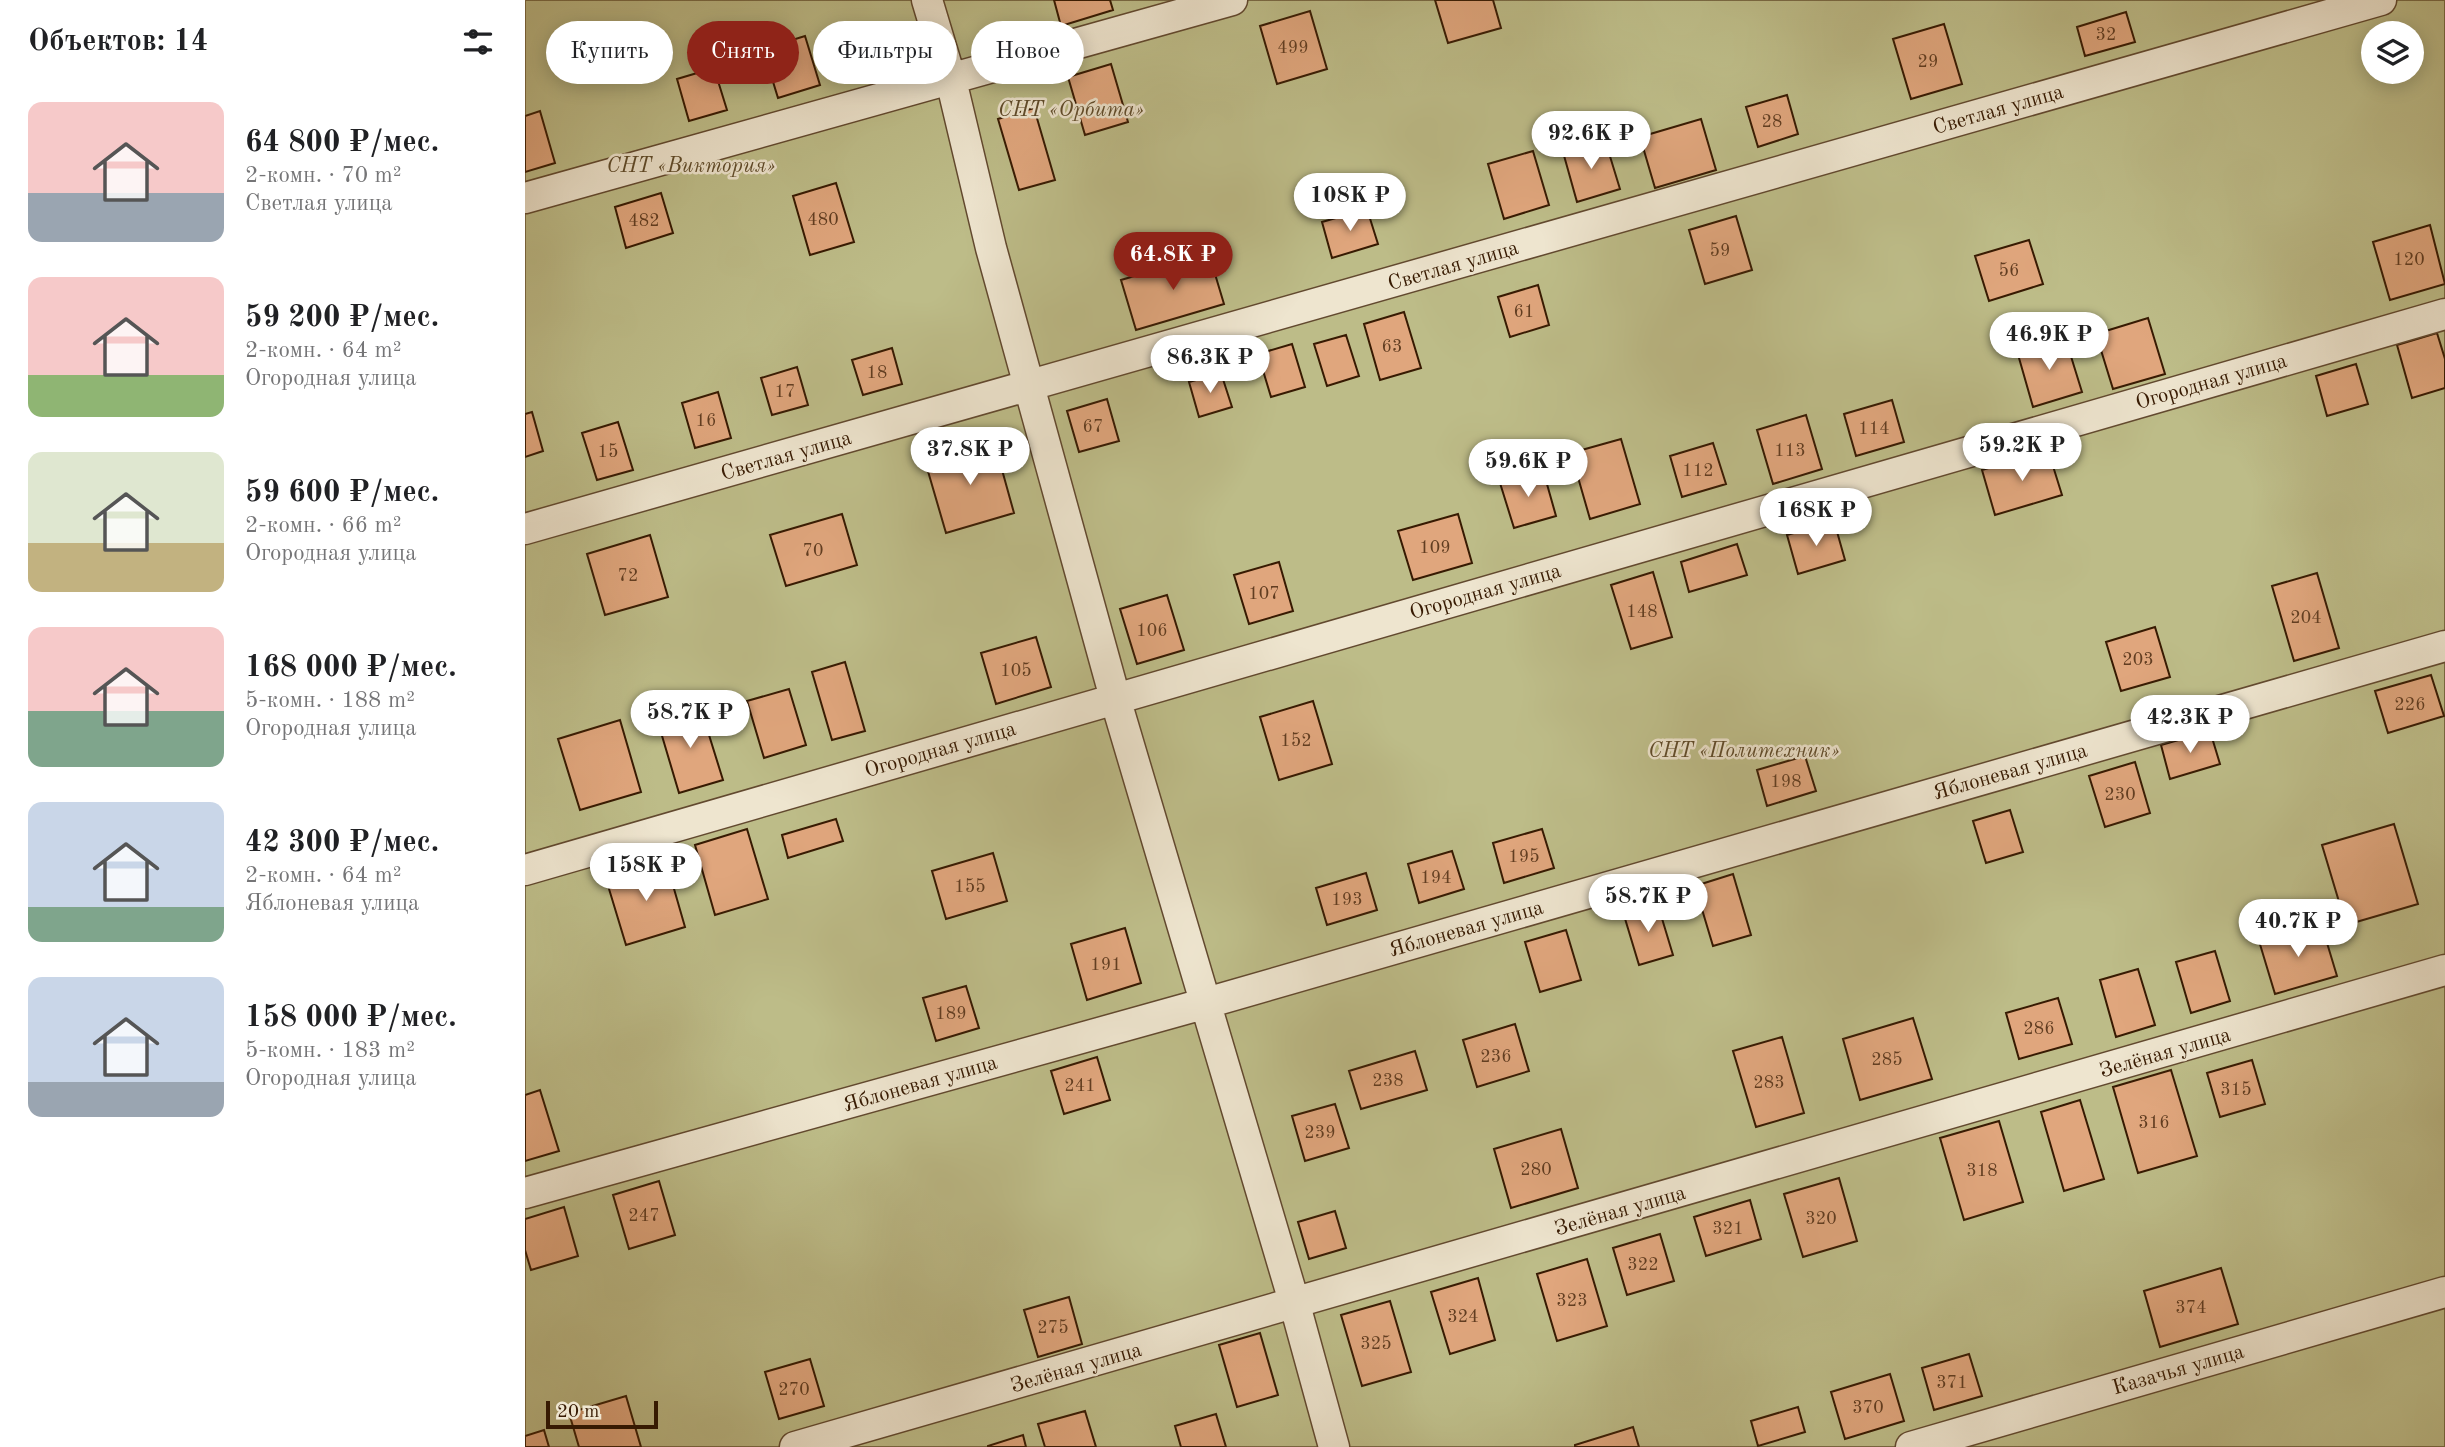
<!DOCTYPE html>
<html lang="ru">
<head>
<meta charset="utf-8">
<style>
  body { margin:0; font-family:"Old Standard TT",serif; background:#f6f6f6; color:#202124; height:100vh; display:flex; flex-direction:column; font-size:26px; white-space:nowrap }
  * { box-sizing:border-box; margin:0 }
  p { font-size:23px; color:#757577 }
  .icon { flex:none; width:38px; height:38px; fill:none; stroke:currentColor; stroke-width:2; stroke-linecap:round; stroke-linejoin:round }
  .map { position:relative; flex:1; overflow:hidden }
  .side { display:flex; flex-direction:column; background:#fff; width:525px }
  .side>* { flex:none }
  .banner { position:absolute; left:21px; top:21px; width:665px; height:63px; display:flex; gap:14px }
  .tools { position:absolute; left:1836px; top:21px; display:grid; gap:14px }
  .tools a { display:grid; place-items:center; width:63px; height:63px; border-radius:50%; background:#fff; box-shadow:0 4px 18px #0003; font-size:35px }
  .scale { position:absolute; left:21px; bottom:18px; width:112px; box-sizing:border-box; padding-left:7px; border:4px solid #371a02; border-top:0; font-size:19px; line-height:24px; white-space:nowrap; color:#371a02; -webkit-text-stroke:5px #eee5cf; paint-order:stroke }
  .price { position:absolute; translate:-50% -60px; padding:0 16px; border-radius:24px; background:#fff; color:#222; font-size:23px; line-height:46px; filter:drop-shadow(0 2px 4px #0008) }
  .price::after { content:''; position:absolute; left:50%; top:42px; width:21px; height:16px; margin-left:-10px; background:inherit; clip-path:polygon(0 0,100% 0,50% 100%) }
  .price.selected { background:#8f2418; color:#fff }
  ul { padding:0; list-style:none }
  li { display:flex; align-items:center; gap:21px; height:175px; padding:0 28px }
  li span { display:grid; place-items:center; flex:none; width:196px; height:140px; border-radius:14px; color:#555 }
  li>.icon { margin-inline-start:auto }
  span .icon { width:84px; height:84px; fill:#fffc; stroke-width:1 }
  li b { font-size:30px }
  h2 { display:flex; justify-content:space-between; align-items:center; height:84px; padding:0 28px; font-size:30px }
  .tag { padding:0 24px; border-radius:32px; background:#fff; box-shadow:0 4px 18px #0003; font-size:24px; line-height:63px }
  .tag.selected { background:#8f2418; color:#fff }
  main { display:flex; flex:1; min-height:0 }
  .map>svg:first-child { display:block }
  .green { fill:#bdbc88; stroke:#7a6b45; stroke-width:2; fill-rule:evenodd }
  .building { fill:#e0a67d; stroke:#371a02; stroke-width:2 }
  .lines { fill:none; stroke-linecap:round; stroke-linejoin:round }
  .street-casing { stroke:#62492f; stroke-width:33 }
  .street { stroke:#eee5cf; stroke-width:30 }
  .labels { text-anchor:middle; stroke-width:5; stroke-linejoin:round; paint-order:stroke }
  .number-label { font-size:18px; fill:#613d21 }
  .park-label { font-size:21px; font-style:italic; fill:#5f4b2a; stroke:#eee5cf }
  .street-label { font-size:21px; fill:#371a02; stroke:#eee5cf }
</style>
</head>
<body>
<main>
<section class="side">
<h2>Объектов: 14<svg class="icon" aria-label="filters" viewBox="0 0 24 24"><path d="M4 7h16M4 17h16"/><circle cx="9" cy="7" r="2"/><circle cx="15" cy="17" r="2"/></svg></h2>
<ul>
<li><span style="background:linear-gradient(#f6c9c9 65%,#9aa5b1 0)"><svg class="icon" aria-label="home" viewBox="0 0 24 24"><path d="M3 11l9-7 9 7M6 9v11h12V9"/></svg></span><div><b>64 800 ₽/мес.</b><p>2-комн. · 70 m²</p><p>Светлая улица</p></div></li>
<li><span style="background:linear-gradient(#f6c9c9 70%,#8fb573 0)"><svg class="icon" aria-label="home" viewBox="0 0 24 24"><path d="M3 11l9-7 9 7M6 9v11h12V9"/></svg></span><div><b>59 200 ₽/мес.</b><p>2-комн. · 64 m²</p><p>Огородная улица</p></div></li>
<li><span style="background:linear-gradient(#dfe7d0 65%,#c2b280 0)"><svg class="icon" aria-label="home" viewBox="0 0 24 24"><path d="M3 11l9-7 9 7M6 9v11h12V9"/></svg></span><div><b>59 600 ₽/мес.</b><p>2-комн. · 66 m²</p><p>Огородная улица</p></div></li>
<li><span style="background:linear-gradient(#f6c9c9 60%,#7fa58c 0)"><svg class="icon" aria-label="home" viewBox="0 0 24 24"><path d="M3 11l9-7 9 7M6 9v11h12V9"/></svg></span><div><b>168 000 ₽/мес.</b><p>5-комн. · 188 m²</p><p>Огородная улица</p></div></li>
<li><span style="background:linear-gradient(#c9d6e8 75%,#7fa58c 0)"><svg class="icon" aria-label="home" viewBox="0 0 24 24"><path d="M3 11l9-7 9 7M6 9v11h12V9"/></svg></span><div><b>42 300 ₽/мес.</b><p>2-комн. · 64 m²</p><p>Яблоневая улица</p></div></li>
<li><span style="background:linear-gradient(#c9d6e8 75%,#9aa5b1 0)"><svg class="icon" aria-label="home" viewBox="0 0 24 24"><path d="M3 11l9-7 9 7M6 9v11h12V9"/></svg></span><div><b>158 000 ₽/мес.</b><p>5-комн. · 183 m²</p><p>Огородная улица</p></div></li>
</ul>
</section>
<div class="map">
<svg width="1920" height="1447" viewBox="0 0 1920 1447">
  <rect width="100%" height="100%" fill="#e5d7b5"/>
  <filter id="stains"><feTurbulence type="fractalNoise" baseFrequency=".00286" numOctaves="4"/><feColorMatrix values="0 0 0 0 .2 0 0 0 0 .09 0 0 0 0 .02 0 0 0 .5 -.17"/></filter>
  <radialGradient id="worn" r=".72"><stop offset=".6" stop-color="#630" stop-opacity="0"/><stop offset="1" stop-color="#630" stop-opacity=".3"/></radialGradient>
  <!-- green -->
  <path class="green" d="M0,0h1920v1447h-1920zM1848,33h38v39h-38z"/>
  <!-- building -->
  <path class="building" d="M529,0h56l3,10 -52,16z
    M910,0h58l8,28 -53,15z
    M785,11l17,58 -50,15 -17,-58z
    M1601,12l9,30 -50,14 -8,-29z
    M1419,24l18,60 -51,15 -18,-60z
    M280,36l15,49 -42,13 -15,-49z
    M586,64l17,58 -43,13 -17,-58z
    M189,68l13,42 -38,11 -12,-42z
    M1262,95l11,39 -40,13 -12,-40z
    M509,108l21,72 -36,10 -21,-71z
    M15,111l15,52 -30,9v-56z
    M1176,119l15,51 -61,18 -15,-51z
    M1080,140l15,49 -43,13 -14,-50z
    M1008,151l16,54 -45,14 -16,-55z
    M311,183l18,59 -44,13 -17,-59z
    M136,193l12,40 -47,15 -11,-41z
    M842,209l11,35 -46,14 -10,-36z
    M1211,216l16,54 -47,14 -16,-54z
    M1905,225l15,59 -55,16 -17,-58z
    M1504,240l14,44 -54,17 -14,-45z
    M684,254l15,50 -88,26 -15,-50z
    M1013,285l11,40 -39,12 -12,-40z
    M879,312l17,56 -41,12 -16,-56z
    M1623,318l17,56 -52,15 -17,-55z
    M1912,333l8,26v29l-33,10 -15,-53z
    M821,335l13,41 -32,10 -13,-42z
    M1540,337l17,55 -49,15 -16,-56z
    M767,344l13,43 -34,10 -13,-43z
    M367,348l10,36 -39,11 -11,-35z
    M1831,364l12,40 -41,12 -11,-40z
    M272,367l11,38 -36,10 -11,-37z
    M696,373l11,34 -33,10 -10,-35z
    M193,392l13,46 -36,10 -13,-45z
    M582,399l12,42 -40,11 -12,-41z
    M1367,400l12,42 -48,14 -12,-42z
    M7,412l11,39 -18,6v-43z
    M1281,415l16,54 -49,15 -16,-54z
    M93,422l15,48 -36,10 -15,-47z
    M1096,439l19,65 -50,15 -19,-66z
    M469,441l20,72 -68,20 -21,-72z
    M1188,443l13,41 -44,13 -12,-41z
    M1523,450l14,45 -67,20 -13,-45z
    M1018,470l13,46 -42,12 -14,-45z
    M317,514l15,51 -71,21 -16,-51z
    M933,514l14,49 -59,17 -15,-49z
    M1309,521l11,39 -47,14 -11,-39z
    M125,535l18,62 -63,18 -18,-61z
    M1212,544l10,31 -58,17 -8,-30z
    M754,562l14,49 -44,13 -15,-49z
    M1128,572l19,65 -41,12 -20,-64z
    M1792,573l22,75 -45,13 -22,-75z
    M642,595l17,55 -47,14 -17,-55z
    M1630,627l15,50 -49,14 -15,-49z
    M511,637l15,50 -55,17 -15,-51z
    M320,662l20,69 -33,9 -20,-68z
    M1906,675l13,41 -56,17 -13,-42z
    M264,689l17,56 -42,13 -17,-57z
    M788,701l19,63 -53,16 -19,-63z
    M175,706l23,74 -44,13 -22,-74z
    M95,720l21,72 -61,18 -22,-71z
    M1685,731l10,33 -50,15 -9,-34z
    M1280,756l11,35 -49,15 -10,-36z
    M1610,762l15,51 -45,14 -16,-51z
    M1485,810l13,42 -37,11 -13,-42z
    M311,819l7,22 -55,17 -6,-23z
    M1869,824l24,80 -72,21 -24,-80z
    M222,829l21,70 -53,16 -20,-70z
    M1017,829l12,39 -50,15 -11,-40z
    M927,851l12,38 -45,14 -11,-39z
    M468,853l14,48 -61,18 -14,-48z
    M141,861l19,66 -59,18 -20,-66z
    M841,873l11,37 -50,15 -11,-37z
    M1208,874l18,61 -38,11 -18,-60z
    M1132,902l16,53 -34,10 -16,-53z
    M1796,923l16,53 -62,18 -16,-53z
    M600,928l16,55 -54,17 -16,-56z
    M1041,930l15,50 -41,12 -15,-50z
    M1690,951l15,50 -39,12 -15,-51z
    M1613,969l17,56 -39,12 -16,-57z
    M441,986l13,42 -43,13 -13,-43z
    M1533,998l14,46 -53,15 -13,-46z
    M1388,1018l19,61 -72,21 -17,-61z
    M990,1024l14,47 -52,16 -14,-47z
    M1257,1037l22,76 -48,14 -23,-76z
    M890,1051l12,39 -66,19 -12,-38z
    M572,1057l13,43 -46,14 -13,-43z
    M1727,1060l13,44 -45,13 -13,-44z
    M1646,1070l26,86 -59,17 -25,-86z
    M15,1090l19,61 -34,10v-66z
    M1555,1100l24,79 -40,12 -23,-79z
    M810,1104l14,44 -44,13 -13,-45z
    M1474,1121l24,81 -59,18 -24,-82z
    M1036,1129l17,59 -67,20 -17,-59z
    M1314,1178l18,63 -54,16 -19,-63z
    M134,1181l16,54 -46,14 -16,-54z
    M1225,1200l11,39 -55,17 -12,-39z
    M39,1207l14,49 -47,14 -6,-20v-31z
    M810,1211l11,37 -37,11 -11,-37z
    M1135,1234l14,47 -47,14 -14,-47z
    M1062,1259l20,67 -50,15 -20,-67z
    M1696,1268l17,56 -78,23 -16,-56z
    M953,1278l17,62 -45,14 -19,-62z
    M544,1297l13,47 -44,13 -14,-47z
    M865,1301l21,71 -49,14 -21,-71z
    M735,1333l18,62 -41,12 -18,-62z
    M1444,1354l13,42 -48,14 -12,-42z
    M285,1359l14,47 -45,13 -14,-47z
    M1365,1374l14,47 -59,18 -14,-47z
    M101,1396l15,51h-62l-10,-34z
    M1273,1407l7,25 -47,14 -7,-25z
    M560,1411l11,36h-51l-7,-23z
    M691,1414l10,33h-45l-6,-21z
    M1108,1427l6,20h-64v-2z
    M19,1430l5,17h-24v-11z
    M498,1435l3,12h-38v-1z"/>
  <g class="lines">
    <defs>
      <path id="street" d="M402,0l24,80 40,168 124,450 180,607 39,142
        M0,198l707,-198
        M0,529l1856,-529
        M0,870l1920,-556
        M0,1193l678,-189 1242,-358
        M270,1447l1650,-477
        M1386,1447l534,-155"/>
    </defs>
    <!-- street casing -->
    <use href="#street" class="street-casing"/>
    <!-- street -->
    <use href="#street" class="street"/>
  </g>
  <g class="labels">
    <!-- number labels -->
    <g class="number-label">
      <text x="1581" y="40">32</text>
      <text x="768" y="53">499</text>
      <text x="1403" y="67">29</text>
      <text x="1247" y="127">28</text>
      <text x="298" y="225">480</text>
      <text x="119" y="226">482</text>
      <text x="1195" y="256">59</text>
      <text x="1884" y="265">120</text>
      <text x="1484" y="276">56</text>
      <text x="999" y="317">61</text>
      <text x="867" y="352">63</text>
      <text x="352" y="378">18</text>
      <text x="260" y="397">17</text>
      <text x="181" y="426">16</text>
      <text x="568" y="432">67</text>
      <text x="1349" y="434">114</text>
      <text x="1265" y="456">113</text>
      <text x="83" y="457">15</text>
      <text x="1173" y="476">112</text>
      <text x="910" y="553">109</text>
      <text x="288" y="556">70</text>
      <text x="103" y="581">72</text>
      <text x="739" y="599">107</text>
      <text x="1117" y="617">148</text>
      <text x="1781" y="623">204</text>
      <text x="627" y="636">106</text>
      <text x="1613" y="665">203</text>
      <text x="491" y="676">105</text>
      <text x="1885" y="710">226</text>
      <text x="771" y="746">152</text>
      <text x="1261" y="787">198</text>
      <text x="1595" y="800">230</text>
      <text x="999" y="862">195</text>
      <text x="911" y="883">194</text>
      <text x="445" y="892">155</text>
      <text x="822" y="905">193</text>
      <text x="581" y="970">191</text>
      <text x="426" y="1019">189</text>
      <text x="1514" y="1034">286</text>
      <text x="971" y="1062">236</text>
      <text x="1362" y="1065">285</text>
      <text x="863" y="1086">238</text>
      <text x="1244" y="1088">283</text>
      <text x="555" y="1091">241</text>
      <text x="1711" y="1095">315</text>
      <text x="1629" y="1128">316</text>
      <text x="795" y="1138">239</text>
      <text x="1011" y="1175">280</text>
      <text x="1457" y="1176">318</text>
      <text x="119" y="1221">247</text>
      <text x="1296" y="1224">320</text>
      <text x="1203" y="1234">321</text>
      <text x="1118" y="1270">322</text>
      <text x="1047" y="1306">323</text>
      <text x="1666" y="1313">374</text>
      <text x="938" y="1322">324</text>
      <text x="528" y="1333">275</text>
      <text x="851" y="1349">325</text>
      <text x="1427" y="1388">371</text>
      <text x="269" y="1395">270</text>
      <text x="1343" y="1413">370</text>
    </g>
    <!-- park labels -->
    <g class="park-label">
      <text x="546" y="116">СНТ «Орбита»</text>
      <text x="166" y="172">СНТ «Виктория»</text>
      <text x="1219" y="757">СНТ «Политехник»</text>
    </g>
    <!-- street labels -->
    <g class="street-label">
      <text transform="translate(1473 109) rotate(-16)" y="7">Светлая улица</text>
      <text transform="translate(928 265) rotate(-16)" y="7">Светлая улица</text>
      <text transform="translate(1686 381) rotate(-16)" y="7">Огородная улица</text>
      <text transform="translate(261 455) rotate(-16)" y="7">Светлая улица</text>
      <text transform="translate(960 591) rotate(-16)" y="7">Огородная улица</text>
      <text transform="translate(415 749) rotate(-16)" y="7">Огородная улица</text>
      <text transform="translate(1485 771) rotate(-16)" y="7">Яблоневая улица</text>
      <text transform="translate(941 928) rotate(-16)" y="7">Яблоневая улица</text>
      <text transform="translate(1640 1052) rotate(-16)" y="7">Зелёная улица</text>
      <text transform="translate(395 1083) rotate(-16)" y="7">Яблоневая улица</text>
      <text transform="translate(1095 1210) rotate(-16)" y="7">Зелёная улица</text>
      <text transform="translate(551 1367) rotate(-16)" y="7">Зелёная улица</text>
      <text transform="translate(1653 1369) rotate(-16)" y="7">Казачья улица</text>
    </g>
  </g>
  <rect width="100%" height="100%" filter="url(#stains)"/>
  <rect width="100%" height="100%" fill="url(#worn)"/>
</svg>
<div class="tools">
<a><svg class="icon" aria-label="layers" viewBox="0 0 24 24"><path d="M12 4l9 5-9 5-9-5zM3 14l9 5 9-5"/></svg></a>
</div>
<div class="scale">20 m</div>
<b class="price" style="left:1066px;top:171px">92.6K ₽</b>
<b class="price" style="left:825px;top:233px">108K ₽</b>
<b class="price selected" style="left:648px;top:292px">64.8K ₽</b>
<b class="price" style="left:1524px;top:372px">46.9K ₽</b>
<b class="price" style="left:685px;top:395px">86.3K ₽</b>
<b class="price" style="left:1497px;top:483px">59.2K ₽</b>
<b class="price" style="left:445px;top:487px">37.8K ₽</b>
<b class="price" style="left:1003px;top:499px">59.6K ₽</b>
<b class="price" style="left:1291px;top:548px">168K ₽</b>
<b class="price" style="left:165px;top:750px">58.7K ₽</b>
<b class="price" style="left:1665px;top:755px">42.3K ₽</b>
<b class="price" style="left:121px;top:903px">158K ₽</b>
<b class="price" style="left:1123px;top:934px">58.7K ₽</b>
<b class="price" style="left:1773px;top:959px">40.7K ₽</b>
<div class="banner">
<a class="tag">Купить</a>
<a class="tag selected">Снять</a>
<a class="tag">Фильтры</a>
<a class="tag">Новое</a>
</div>
</div>
</main>
</body>
</html>
